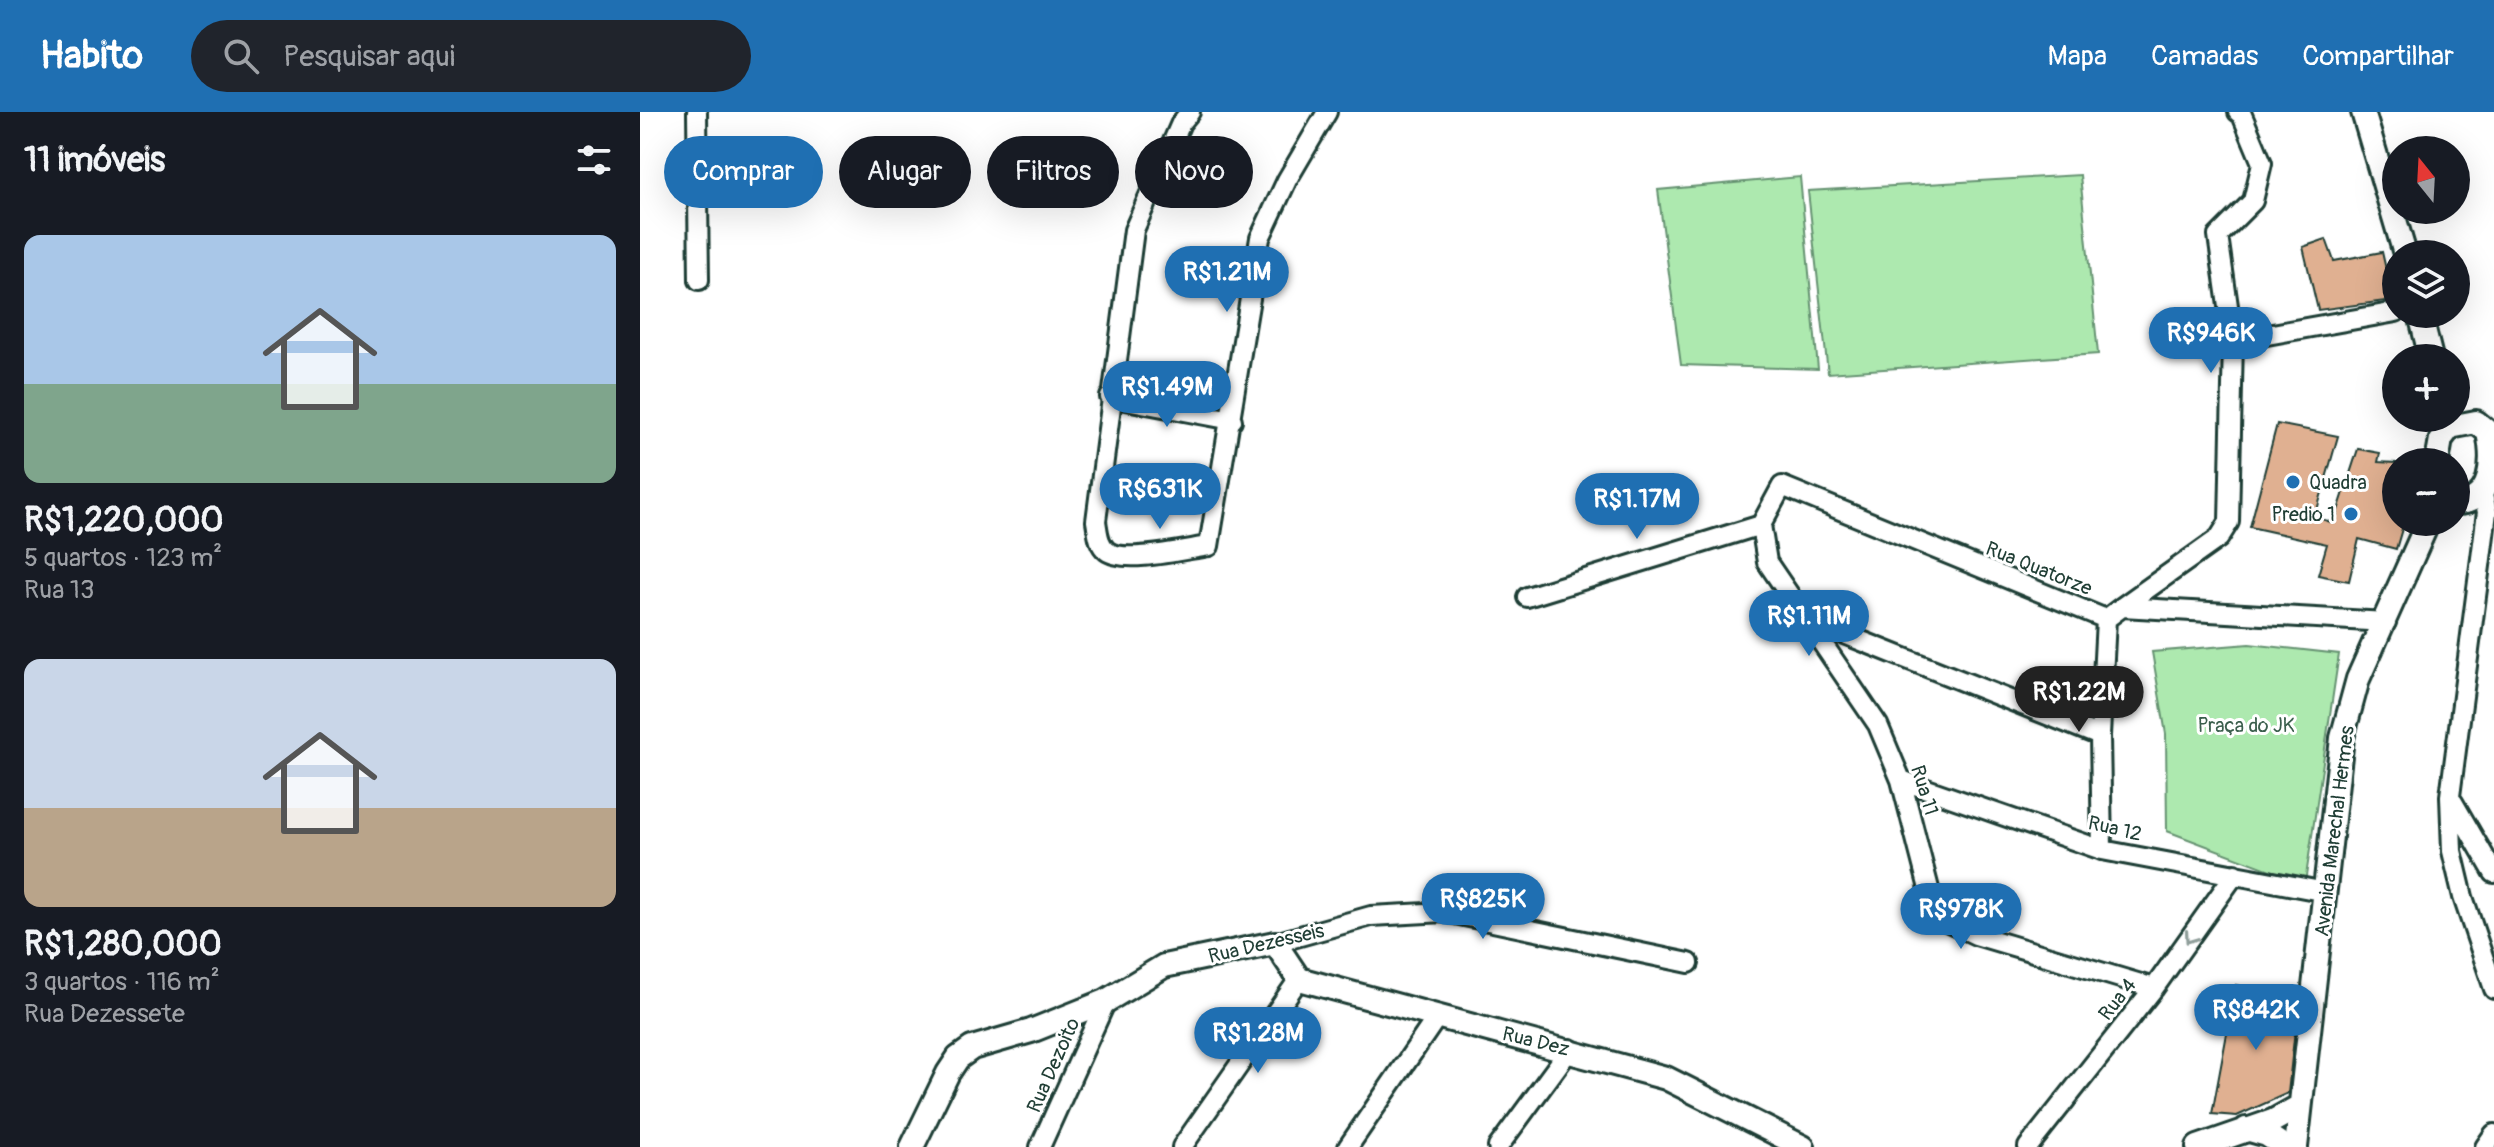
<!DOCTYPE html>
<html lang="pt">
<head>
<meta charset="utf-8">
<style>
  body { margin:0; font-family:Pangolin,sans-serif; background:#20242c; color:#f1f3f6; height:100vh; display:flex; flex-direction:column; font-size:30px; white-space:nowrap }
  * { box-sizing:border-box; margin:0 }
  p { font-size:26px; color:#9ea1a6 }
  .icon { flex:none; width:44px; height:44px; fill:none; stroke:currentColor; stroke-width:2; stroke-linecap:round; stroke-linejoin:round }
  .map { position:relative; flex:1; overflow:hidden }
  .panel { display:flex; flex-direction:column; background:#171b24; width:640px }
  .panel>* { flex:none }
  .banner { position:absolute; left:24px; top:24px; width:760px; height:72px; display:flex; gap:16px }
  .needle { width:52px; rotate:342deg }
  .controls { position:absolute; left:1742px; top:24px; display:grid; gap:16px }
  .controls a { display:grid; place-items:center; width:88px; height:88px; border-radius:50%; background:#171b24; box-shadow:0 8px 32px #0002; font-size:40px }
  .price { position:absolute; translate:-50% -68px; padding:0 18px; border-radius:28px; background:#1f6fb2; color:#fff; font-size:26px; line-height:52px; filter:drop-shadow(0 2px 4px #0008) }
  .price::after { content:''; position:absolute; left:50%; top:48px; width:24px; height:18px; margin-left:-12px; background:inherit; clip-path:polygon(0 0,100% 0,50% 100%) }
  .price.active { background:#222; color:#fff }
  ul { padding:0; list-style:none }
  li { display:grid; align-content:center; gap:16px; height:424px; padding:0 24px }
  li span { display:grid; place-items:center; height:248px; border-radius:16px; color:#555 }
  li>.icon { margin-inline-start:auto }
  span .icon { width:144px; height:144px; fill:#fffc; stroke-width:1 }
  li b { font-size:34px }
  h2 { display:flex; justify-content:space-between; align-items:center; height:96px; padding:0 24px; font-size:34px }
  .tag { padding:0 28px; border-radius:36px; background:#171b24; box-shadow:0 8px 32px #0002; font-size:28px; line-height:72px }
  .tag.active { background:#1f6fb2; color:#fff }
  header { display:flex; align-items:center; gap:48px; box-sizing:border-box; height:112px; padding:0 40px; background:#1f6fb2; color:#fff }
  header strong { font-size:38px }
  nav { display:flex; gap:44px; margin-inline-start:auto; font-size:28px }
  .search { width:560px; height:72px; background:#20242c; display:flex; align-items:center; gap:20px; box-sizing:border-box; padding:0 28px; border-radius:44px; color:#9ea1a6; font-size:30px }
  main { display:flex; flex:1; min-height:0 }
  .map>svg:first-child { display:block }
  .green { fill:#ade9af; stroke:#669372; stroke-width:2 }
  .building { fill:#e0b091; stroke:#1f3d34; stroke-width:2 }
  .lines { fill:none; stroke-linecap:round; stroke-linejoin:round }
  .minor-casing { stroke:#1f3d34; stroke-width:24 }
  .tertiary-casing { stroke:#1f3d34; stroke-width:28 }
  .minor { stroke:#fff; stroke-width:18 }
  .tertiary { stroke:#fff; stroke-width:22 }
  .oneway { stroke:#8f9e9a }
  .poi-dot { fill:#1f6fb2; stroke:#fff; stroke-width:3 }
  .labels { text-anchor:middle; stroke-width:6; stroke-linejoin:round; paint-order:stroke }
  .poi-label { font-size:20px; fill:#1f3d34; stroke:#fff; text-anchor:start }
  .street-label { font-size:20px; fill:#1f3d34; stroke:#fff }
  .park-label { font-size:20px; fill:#3b5f4d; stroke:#fff }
</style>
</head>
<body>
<header>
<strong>Habito</strong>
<div class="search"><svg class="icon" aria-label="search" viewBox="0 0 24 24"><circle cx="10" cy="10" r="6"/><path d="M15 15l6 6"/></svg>Pesquisar aqui</div>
<nav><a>Mapa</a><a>Camadas</a><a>Compartilhar</a></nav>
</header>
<main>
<section class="panel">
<h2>11 imóveis<svg class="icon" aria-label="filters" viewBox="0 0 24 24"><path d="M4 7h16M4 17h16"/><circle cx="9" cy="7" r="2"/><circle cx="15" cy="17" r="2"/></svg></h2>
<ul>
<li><span style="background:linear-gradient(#a9c7e8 60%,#7fa58c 0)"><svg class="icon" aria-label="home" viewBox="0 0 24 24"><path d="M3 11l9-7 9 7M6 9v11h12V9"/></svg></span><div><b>R$1,220,000</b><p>5 quartos · 123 m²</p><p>Rua 13</p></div></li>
<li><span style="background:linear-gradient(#c9d6e8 60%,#b9a48a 0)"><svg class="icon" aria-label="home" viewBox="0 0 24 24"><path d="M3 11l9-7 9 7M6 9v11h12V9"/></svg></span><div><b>R$1,280,000</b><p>3 quartos · 116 m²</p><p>Rua Dezessete</p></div></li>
</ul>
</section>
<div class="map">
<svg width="1854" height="1035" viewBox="0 0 1854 1035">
  <rect width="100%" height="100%" fill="#fff"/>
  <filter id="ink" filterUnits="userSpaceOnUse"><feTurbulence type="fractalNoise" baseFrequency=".0125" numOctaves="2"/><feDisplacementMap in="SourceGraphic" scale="16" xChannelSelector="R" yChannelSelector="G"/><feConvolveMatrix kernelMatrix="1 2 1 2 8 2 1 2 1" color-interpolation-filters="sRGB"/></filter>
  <g filter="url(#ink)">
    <!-- green -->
    <path class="green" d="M1440,63l18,179 -270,19 -20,-182z
      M1160,65l18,192 -137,-4 -23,-175z
      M1609,532l90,10 -34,229 -138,-52 -1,-97 -14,-82z"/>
    <!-- building -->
    <path class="building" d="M1686,127l8,22 48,-9 11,48 -75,10 -15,-63z
      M1637,312l61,12 -23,81 19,6 24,-74 22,4 -2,9 18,1v59h8l-8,27 -37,-10 -10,42 -31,-6 9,-31 -77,-17z
      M1596,873l62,17 -10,91 -51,23 -25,-2z"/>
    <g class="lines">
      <defs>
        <path id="minor" d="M57,0l2,168
          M550,0l-9,11 -47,107 -38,291c2,11 2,23 11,30 17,13 80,-2 102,-5l51,-308 27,-58 40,-68
          M1593,229l163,-29
          M470,285l122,23
          M1843,383l4,17 -37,284 2,55 11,46 31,92
          M887,485l234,-72
          M1482,495l97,-69 10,-16 4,-181 -15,-105 35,-35 9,-38 -20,-48 -4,-3
          M1169,508l291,116
          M1261,668l201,70 224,42
          M1813,690l41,71
          M1462,738l-2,-114 6,-117
          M635,831l96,-27 74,-4 244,51
          M1514,876l-178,-53 -40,-19 -35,-136 -23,-55 -111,-163 -6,-37 21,-39 324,133 16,-12 264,15
          M400,1035l66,-146
          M542,1035l117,-168
          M708,1035l89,-130
          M858,1035l72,-98
          M1388,1035l126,-159 81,-114
          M1845,1035l9,-13"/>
        <path id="tertiary" d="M1723,0l42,142
          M1780,202l11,44
          M1797,350l4,-23 9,-12 26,-5 12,10c6,30 5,71 -32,71
          M1606,1017l21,6 18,12
          M272,1035l36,-74 10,-15 14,-10 59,-17 75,-30 58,-35 111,-23 24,36 367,99 137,69
          M1558,1035l75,-26 25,-14
          M1656,1035l46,-409 16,-59 70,-157"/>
      </defs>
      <!-- minor casing -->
      <use href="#minor" class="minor-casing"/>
      <!-- tertiary casing -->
      <use href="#tertiary" class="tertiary-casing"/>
      <!-- minor -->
      <use href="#minor" class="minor"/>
      <!-- tertiary -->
      <use href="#tertiary" class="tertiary"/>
    </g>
    <!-- one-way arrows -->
    <defs><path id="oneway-chevron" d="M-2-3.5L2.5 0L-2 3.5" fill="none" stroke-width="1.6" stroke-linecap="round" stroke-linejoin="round" transform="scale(2)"/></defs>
    <use class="oneway" href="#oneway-chevron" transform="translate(1550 826) rotate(125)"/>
  </g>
  <!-- markers -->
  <g class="poi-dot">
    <circle cx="1653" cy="370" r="8"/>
    <circle cx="1711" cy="402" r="8"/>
  </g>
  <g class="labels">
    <!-- poi labels -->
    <g class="poi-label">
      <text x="1669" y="377">Quadra</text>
      <text x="1695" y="409" text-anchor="end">Predio 1</text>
    </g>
    <!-- street labels -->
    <g class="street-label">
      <text transform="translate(1399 456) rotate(22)" y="7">Rua Quatorze</text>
      <text transform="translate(1285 678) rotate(73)" y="7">Rua 11</text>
      <text transform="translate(1475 716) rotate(13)" y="7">Rua 12</text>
      <text transform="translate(1694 719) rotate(-83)" y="7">Avenida Marechal Hermes</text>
      <text transform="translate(626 831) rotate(-13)" y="7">Rua Dezesseis</text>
      <text transform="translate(1477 887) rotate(-52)" y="7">Rua 4</text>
      <text transform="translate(896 929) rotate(14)" y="7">Rua Dez</text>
      <text transform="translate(413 953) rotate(-66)" y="7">Rua Dezoito</text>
    </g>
    <!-- park labels -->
    <g class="park-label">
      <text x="1606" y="620">Praça do JK</text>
    </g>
  </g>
</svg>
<div class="controls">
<a><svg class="needle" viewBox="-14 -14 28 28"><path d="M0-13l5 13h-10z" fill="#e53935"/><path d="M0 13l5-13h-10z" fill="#9ea1a6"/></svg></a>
<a><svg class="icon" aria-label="layers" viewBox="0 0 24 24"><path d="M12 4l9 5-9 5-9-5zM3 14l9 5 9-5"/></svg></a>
<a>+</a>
<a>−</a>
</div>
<b class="price" style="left:587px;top:202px">R$1.21M</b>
<b class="price" style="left:1571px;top:263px">R$946K</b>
<b class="price" style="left:527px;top:317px">R$1.49M</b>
<b class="price" style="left:520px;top:419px">R$631K</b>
<b class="price" style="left:997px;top:429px">R$1.17M</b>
<b class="price" style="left:1169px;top:546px">R$1.11M</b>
<b class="price active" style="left:1439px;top:622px">R$1.22M</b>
<b class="price" style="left:843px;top:829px">R$825K</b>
<b class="price" style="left:1321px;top:839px">R$978K</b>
<b class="price" style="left:1616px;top:940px">R$842K</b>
<b class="price" style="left:618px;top:963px">R$1.28M</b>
<div class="banner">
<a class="tag active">Comprar</a>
<a class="tag">Alugar</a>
<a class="tag">Filtros</a>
<a class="tag">Novo</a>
</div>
</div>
</main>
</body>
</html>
